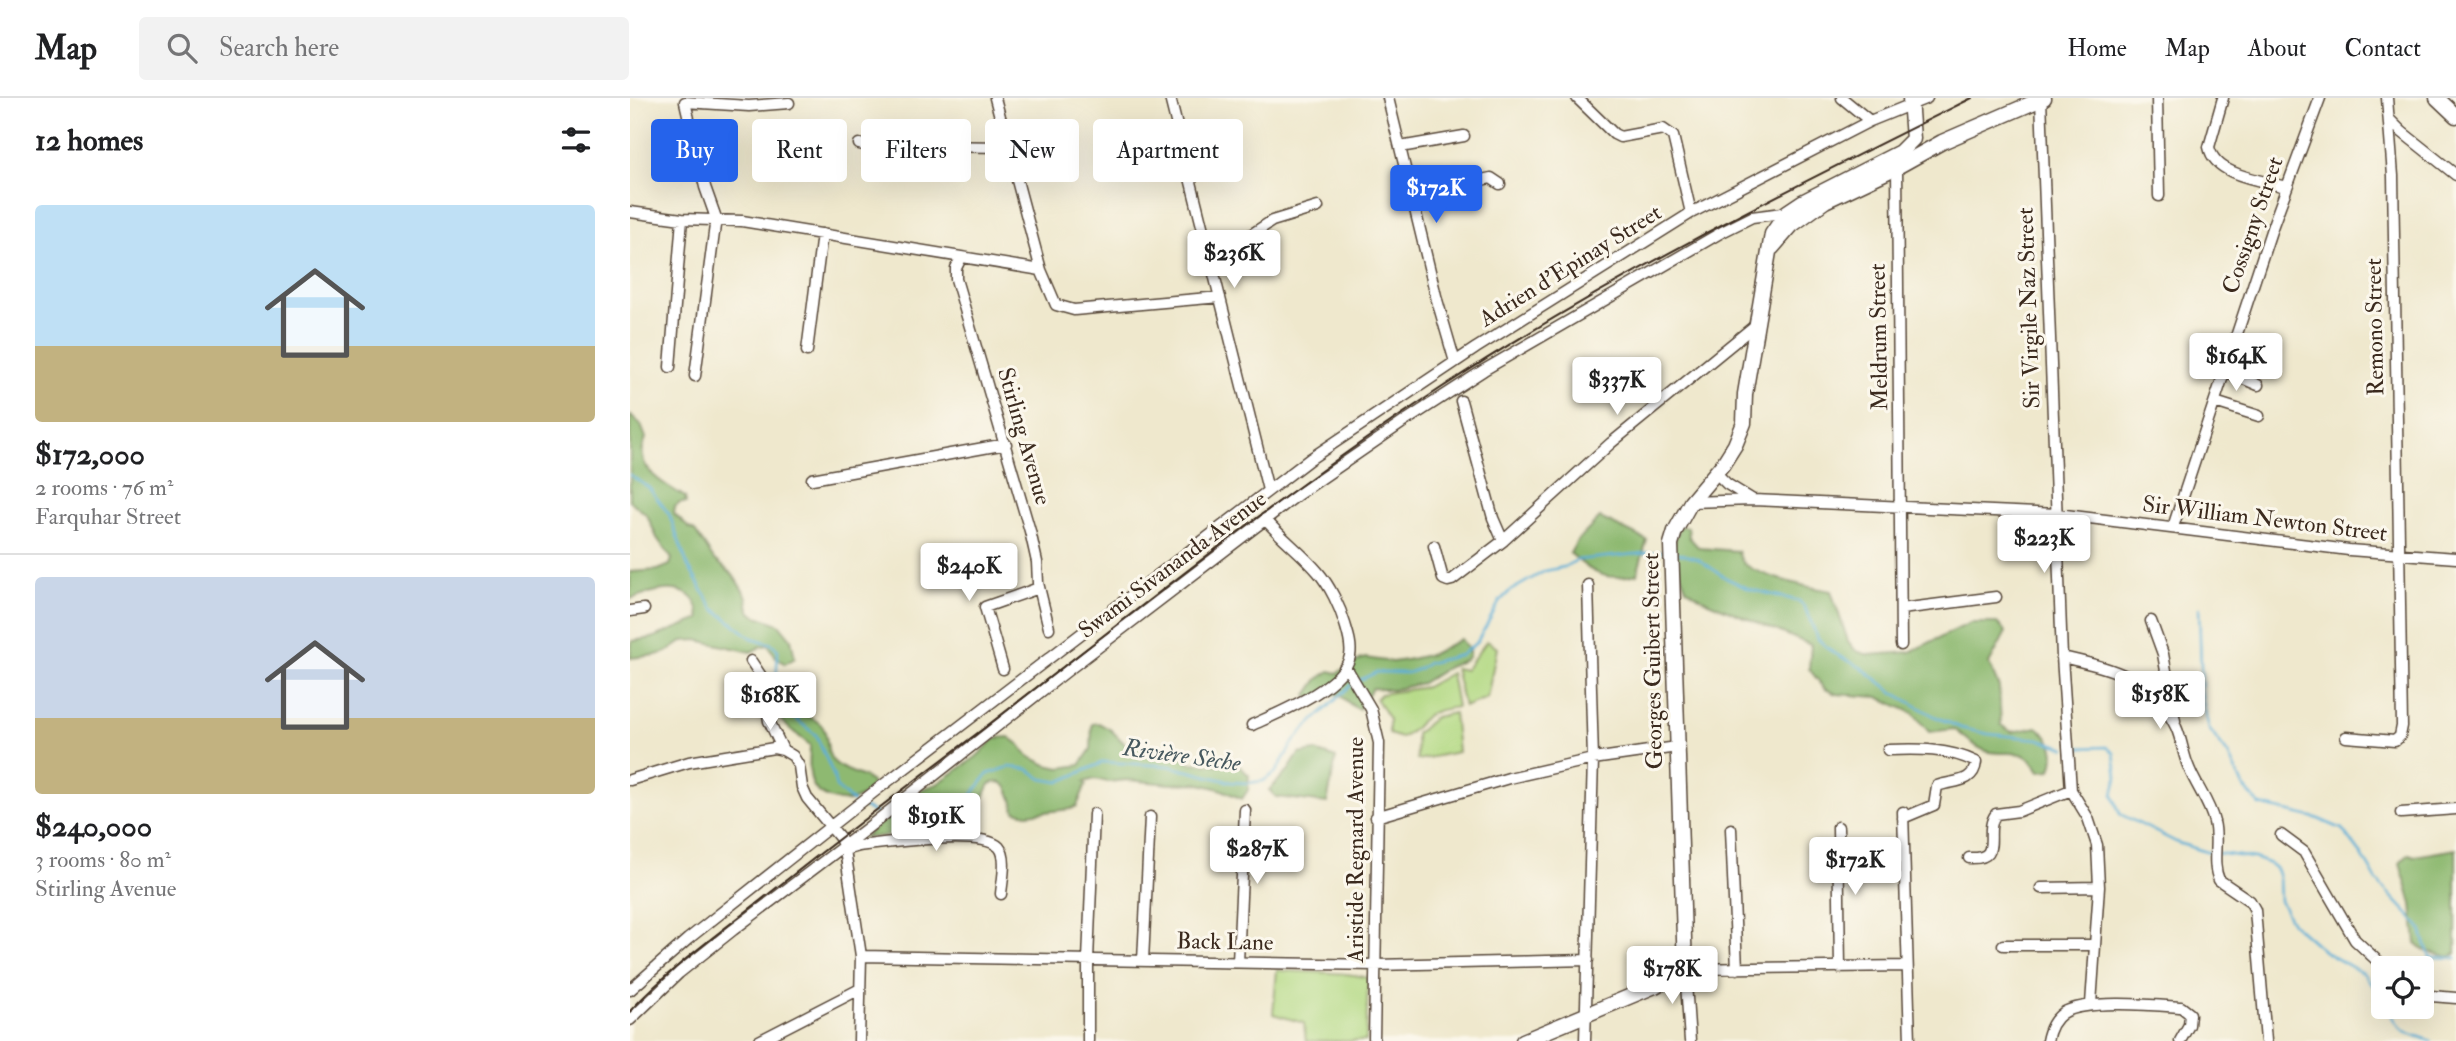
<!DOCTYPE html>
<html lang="en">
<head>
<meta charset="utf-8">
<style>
  body { margin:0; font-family:"IM FELL Double Pica",serif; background:#f2f2f2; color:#202124; height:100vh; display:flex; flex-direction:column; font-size:26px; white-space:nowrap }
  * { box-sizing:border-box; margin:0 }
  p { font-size:23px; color:#757577 }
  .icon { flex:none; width:38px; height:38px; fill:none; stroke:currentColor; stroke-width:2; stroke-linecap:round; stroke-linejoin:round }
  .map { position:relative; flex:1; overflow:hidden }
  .panel { display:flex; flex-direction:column; background:#fff; width:630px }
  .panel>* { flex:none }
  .banner { position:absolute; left:21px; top:21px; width:665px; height:63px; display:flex; gap:14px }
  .fabs { position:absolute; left:1741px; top:858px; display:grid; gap:14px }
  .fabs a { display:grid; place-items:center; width:63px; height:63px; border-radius:7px; background:#fff; box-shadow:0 7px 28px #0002; font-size:35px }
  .price { position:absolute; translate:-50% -60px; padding:0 16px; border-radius:7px; background:#fff; color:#222; font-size:23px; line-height:46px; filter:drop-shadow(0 2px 4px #0008) }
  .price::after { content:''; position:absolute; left:50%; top:42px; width:21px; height:16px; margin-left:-10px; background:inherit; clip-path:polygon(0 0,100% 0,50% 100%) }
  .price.selected { background:#2563eb; color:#fff }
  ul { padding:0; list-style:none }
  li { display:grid; align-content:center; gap:14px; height:371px; padding:0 35px }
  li+li { border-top:2px solid #e0e0e0 }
  li span { display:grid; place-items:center; height:217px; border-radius:7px; color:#555 }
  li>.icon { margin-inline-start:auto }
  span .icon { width:126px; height:126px; fill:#fffc; stroke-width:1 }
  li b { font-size:30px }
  h2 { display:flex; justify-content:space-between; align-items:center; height:84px; padding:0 35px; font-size:30px }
  .pill { padding:0 24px; border-radius:7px; background:#fff; box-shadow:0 7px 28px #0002; font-size:24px; line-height:63px }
  .pill.selected { background:#2563eb; color:#fff }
  header { display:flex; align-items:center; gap:42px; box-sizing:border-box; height:98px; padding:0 35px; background:#fff; border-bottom:2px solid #e0e0e0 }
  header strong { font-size:33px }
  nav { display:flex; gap:38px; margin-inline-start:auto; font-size:24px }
  .search { width:490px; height:63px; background:#f2f2f2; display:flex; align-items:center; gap:18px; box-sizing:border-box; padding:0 24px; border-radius:7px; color:#757577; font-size:26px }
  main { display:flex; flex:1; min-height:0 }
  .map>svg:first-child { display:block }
  .green { fill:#b3d983; stroke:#778250; stroke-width:2 }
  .forest { fill:#8eb971; stroke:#647248; stroke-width:2 }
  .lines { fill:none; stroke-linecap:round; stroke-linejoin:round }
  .stream { stroke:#5cafd7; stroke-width:2.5 }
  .minor-casing { stroke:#564638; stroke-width:13 }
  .major-casing { stroke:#564638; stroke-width:17 }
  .minor { stroke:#fff; stroke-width:10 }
  .major { stroke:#fff; stroke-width:14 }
  .tram { stroke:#3b2a1e; stroke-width:2 }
  .labels { text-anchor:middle; stroke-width:6; stroke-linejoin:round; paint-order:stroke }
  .street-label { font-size:23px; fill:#3b2a1e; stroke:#fbf7ec }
  .water-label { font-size:24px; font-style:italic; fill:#47595f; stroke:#fbf7ec }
</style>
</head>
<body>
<header>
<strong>Map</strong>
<div class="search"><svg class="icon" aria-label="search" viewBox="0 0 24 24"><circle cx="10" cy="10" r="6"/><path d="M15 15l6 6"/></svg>Search here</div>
<nav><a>Home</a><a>Map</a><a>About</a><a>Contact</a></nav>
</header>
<main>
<section class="panel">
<h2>12 homes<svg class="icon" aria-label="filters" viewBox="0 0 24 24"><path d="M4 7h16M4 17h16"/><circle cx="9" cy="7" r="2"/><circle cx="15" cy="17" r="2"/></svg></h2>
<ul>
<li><span style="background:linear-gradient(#bfe0f5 65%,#c2b280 0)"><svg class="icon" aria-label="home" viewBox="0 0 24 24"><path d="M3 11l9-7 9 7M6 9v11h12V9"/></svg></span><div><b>$172,000</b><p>2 rooms · 76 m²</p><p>Farquhar Street</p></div></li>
<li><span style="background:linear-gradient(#c9d6e8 65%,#c2b280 0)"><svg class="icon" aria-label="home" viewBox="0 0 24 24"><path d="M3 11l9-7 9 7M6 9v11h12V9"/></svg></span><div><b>$240,000</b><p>3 rooms · 80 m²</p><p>Stirling Avenue</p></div></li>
</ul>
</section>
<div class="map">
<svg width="1826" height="943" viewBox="0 0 1826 943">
  <rect width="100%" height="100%" fill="#fbf7ec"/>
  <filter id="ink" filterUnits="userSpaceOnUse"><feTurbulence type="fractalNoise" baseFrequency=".0143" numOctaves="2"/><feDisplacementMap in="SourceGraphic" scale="14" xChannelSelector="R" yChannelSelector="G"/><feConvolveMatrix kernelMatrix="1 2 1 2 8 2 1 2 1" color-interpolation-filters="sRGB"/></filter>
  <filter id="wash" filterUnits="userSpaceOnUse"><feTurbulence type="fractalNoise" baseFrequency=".00686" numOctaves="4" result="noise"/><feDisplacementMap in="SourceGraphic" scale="28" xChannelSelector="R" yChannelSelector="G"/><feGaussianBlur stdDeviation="1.57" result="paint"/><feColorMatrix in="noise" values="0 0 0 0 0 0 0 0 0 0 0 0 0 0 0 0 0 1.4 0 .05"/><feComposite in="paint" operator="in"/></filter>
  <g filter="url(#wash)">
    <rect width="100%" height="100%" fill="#efe8cd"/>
    <!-- green -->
    <path class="green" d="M857,543l10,7 -10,50 -23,9 -9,-39 10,2z
      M821,575l6,34c-11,2 -26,3 -34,12 -9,9 -10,13 -22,19l-12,-4v-15l-13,-20 5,-5 45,-7z
      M824,615l4,39 -41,8 -1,-26 19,-17z
      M647,872c30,4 61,0 91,8l-2,63h-60l-2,-18 -31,-9z"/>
    <!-- forest -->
    <path class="forest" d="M0,317l11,10 5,13c-14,30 16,45 39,59l1,6h-6l-5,4 -1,7 15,14 6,3 18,27 20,17 14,22 2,13 5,5 25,9 12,15 4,19 -10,6 -10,-8 -7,-11 -6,1 -11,6 -54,-12 -14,1 -16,11 -11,3 -26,3 2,-17 20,-3 48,-19c-1,-5 -2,-13 -5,-17 -14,-21 -46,-10 -65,-3v-27l28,-2 12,-5 2,-6 -15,-21 -10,-23 -17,-14z
      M970,420l47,22 -10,34c-31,8 -45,0 -67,-21l7,-12z
      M1050,428l8,1 1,10 10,11 39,3c1,4 2,7 4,10 12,15 70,27 89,30l17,50 8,10 13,4 41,-3 60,-29h27l9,9 -17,32 10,23 2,38 11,7 25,-5c15,11 21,25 14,43l-12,1c-16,-28 -29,-13 -53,-20 -11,-3 -23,-16 -32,-22l-25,3 -16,-19 -35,-16 -42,-3 -11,-5 -16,-20 2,-24 -105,-44 -20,-13 -14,-38z
      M831,541l8,11v6l-4,4 -17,7 -26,16 -30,7 -20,-2 -13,21c-12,-3 -17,-19 -32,-15 -7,1 -9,6 -17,6l-3,-5 11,-16 12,-8 7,2 23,-13 6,-2 26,4 14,-2 26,-6z
      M146,584c8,9 15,22 23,29 7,6 18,8 23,15 8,10 2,26 12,36 10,10 26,11 38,20v4c-4,4 -9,9 -13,12 -16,8 -44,0 -48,-19 -3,-10 -1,-23 -1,-34 -15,-12 -39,-29 -43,-48z
      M469,625l12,7 19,19c13,-1 35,-5 47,4 6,4 7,7 14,10l48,3 10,9 -1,15 -6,9 -22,-10 -24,-6 -25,1 -44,-4 -19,2 -13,-3 -11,3 2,2 -9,22 -6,3 -44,5 -12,-3c-4,-14 -6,-35 -25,-27l-23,49 -64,-4 -11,6 -29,3 60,-49 14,-5 39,-27 20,-19 13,-1 11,8 8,11 19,9 13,3 20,-3 11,-16 1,-25z
      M685,653l21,7 -9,45 -51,-6 -7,-7 19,-19 11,-17z
      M1826,751v105l-6,3 -24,-6 -10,-8 -4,-39 -12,-41 9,-9 6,2z"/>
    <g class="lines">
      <!-- stream -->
      <path class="stream" d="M0,377l19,13 20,26 19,52 25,42 39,30 20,6 6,6 -2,33 6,19 10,14 24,19 17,39 3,13 17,15
        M1045,454l23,7 28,19 23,11 50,12 6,7 13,31 14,13 30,16 32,25 40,23 27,12 27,6 51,5 27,9
        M1569,510l3,89 7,32 19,25 15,32 17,19 56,13 26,11 20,26 15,26 43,46 10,30 26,1
        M728,583l19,-9 30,1 12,-4 9,-6 33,-8 16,-13 23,-41 10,-10 35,-20 19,-4 13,-7 88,-9
        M1442,650l35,-1 7,6 3,24 -4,18 7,19 58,29 32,10
        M232,709l16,7
        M254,719l16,3 17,-6 26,4 9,-3 11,-9 25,-32 21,-7 19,2 14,10 17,3 45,-20 65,4 62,16 17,1 15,-2 13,-9 17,-29 11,-13 48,-46
        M1587,755l37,5 16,6 6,5 3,8 1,24 12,22 33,29 39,22 20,26
        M1757,908c16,30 13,23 44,35"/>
    </g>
  </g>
  <g filter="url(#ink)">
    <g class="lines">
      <defs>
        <path id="minor" d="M365,0l46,172 15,35 18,5 146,-13
          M540,0l98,392
          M758,0l49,202 18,62
          M947,0l37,36 6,3 43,-8 10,7 18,77
          M1212,0l28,23
          M1527,0l2,98
          M1593,0l-14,49c6,29 52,33 77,40
          M1411,1l21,558 9,133 17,28 9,27 2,42 -8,117
          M1759,21l13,13 54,43
          M229,46l46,10h10l7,-8 85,1
          M770,49l64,-11
          M1267,69l4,478
          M783,96l78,-16 9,6
          M0,114l52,7 60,2 299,49
          M331,160l-5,10v11l74,252 7,31 1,21 11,45
          M581,163l61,-40 46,-14
          M177,253l15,-117
          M40,269l12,-148
          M1595,273l33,14
          M65,278l21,-158 -11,-31 -20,-85 64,4 40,-3
          M831,303l32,117 10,23
          M1585,304l44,14
          M1086,375l11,11 26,16
          M182,381l194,-35
          M1061,404l62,-2 304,14 292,36 107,8
          M1543,429l100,-302 47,-127
          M804,448l9,33 5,2 4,-1 51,-39 108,-98 147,-120
          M1271,511l95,-12
          M0,513l14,-2
          M1521,523l12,33 12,67
          M1432,559c51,12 89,19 114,70 6,13 7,28 13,41 7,18 21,35 25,54 5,19 -3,40 5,58l31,21 5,9 11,131
          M121,563l12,18 6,42 14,29
          M714,570l5,4 22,37 8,34 -5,298
          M373,571l-18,-62 54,-19
          M622,627c26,-12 92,-38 98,-69 2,-11 -2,-22 -5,-32 -5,-17 -15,-38 -27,-52 -16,-19 -37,-34 -53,-53
          M1716,639l49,4 5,-5 2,-10 -9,-550 -6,-78
          M1258,652c30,-1 60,-2 88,12 -2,22 -23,18 -39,24l-3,19 -31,13
          M0,682l59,-18 85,-14 9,2 10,6 6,10 3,21 5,11 33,40 5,12 16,106 -2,85
          M1273,714l7,229
          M1771,715l55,-4
          M746,719l133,-39 84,-19 84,-12
          M1208,729l2,141
          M1101,731l6,140
          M1651,737l23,17 51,88 30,28
          M215,752l14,-4c25,-3 123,-17 140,1 9,10 3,34 2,47
          M1339,760c36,2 13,-26 27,-44l23,-3 52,-21
          M1411,790l58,-1
          M1373,847h92
          M231,858l515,9 212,-5
          M513,863l7,-144
          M608,864l7,-152
          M0,892l58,-51 186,-147 436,-333 166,-111 215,-135 179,-92 57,-23
          M1792,895l9,3 25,2
          M0,922l49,-47 54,-43 132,-100 202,-159 229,-175 109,-75 79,-51 238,-138 30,-15 38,-5
          M129,943l101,-52
          M458,943v-81l6,-146
          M955,943l8,-282 -5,-174
          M1060,943l-5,-72 222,-3
          M1417,943c2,-11 6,-21 16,-28 22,-14 91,-8 118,-6l9,7 -1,11 -9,16"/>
        <path id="major" d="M1807,0l19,18
          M1142,150l20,-23 33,-24 72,-34 45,-25 102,-44
          M893,943l132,-55 30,-17 -14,-425 4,-13 16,-29 32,-38 12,-19 9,-22 1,-29 27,-160 15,-22 15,-10 98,-50 13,-13 -3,-41"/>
      </defs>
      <!-- minor casing -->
      <use href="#minor" class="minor-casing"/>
      <!-- major casing -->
      <use href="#major" class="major-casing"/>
      <!-- minor -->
      <use href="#minor" class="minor"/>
      <!-- major -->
      <use href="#major" class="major"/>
      <!-- tram -->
      <path class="tram" d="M0,913c39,-42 86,-76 131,-111 71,-56 142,-111 214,-165 154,-118 303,-240 466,-347 169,-111 350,-200 531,-290"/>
    </g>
  </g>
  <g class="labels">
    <!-- street labels -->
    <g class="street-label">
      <text transform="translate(1622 127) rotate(-71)" y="8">Cossigny Street</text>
      <text transform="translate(940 167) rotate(-32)" y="8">Adrien d'Epinay Street</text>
      <text transform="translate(1398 210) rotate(-92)" y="8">Sir Virgile Naz Street</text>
      <text transform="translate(1744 229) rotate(-91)" y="8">Remono Street</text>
      <text transform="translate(1248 239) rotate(-91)" y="8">Meldrum Street</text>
      <text transform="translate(395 338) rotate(74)" y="8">Stirling Avenue</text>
      <text transform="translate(1635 420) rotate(7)" y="8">Sir William Newton Street</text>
      <text transform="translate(542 466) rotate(-37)" y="8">Swami Sivananda Avenue</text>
      <text transform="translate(1022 563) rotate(-91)" y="8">Georges Guibert Street</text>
      <text transform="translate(725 752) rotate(-90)" y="8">Aristide Regnard Avenue</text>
      <text transform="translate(595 843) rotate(1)" y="8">Back Lane</text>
    </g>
    <!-- water labels -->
    <g class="water-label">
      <text transform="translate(552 657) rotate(8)" y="8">Rivière Sèche</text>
    </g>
  </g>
</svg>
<div class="fabs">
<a><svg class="icon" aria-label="locate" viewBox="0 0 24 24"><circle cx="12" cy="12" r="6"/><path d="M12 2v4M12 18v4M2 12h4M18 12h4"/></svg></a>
</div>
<b class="price selected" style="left:806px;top:127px">$172K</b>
<b class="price" style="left:604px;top:192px">$236K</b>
<b class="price" style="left:1606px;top:295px">$164K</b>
<b class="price" style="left:987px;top:319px">$337K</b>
<b class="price" style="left:1414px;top:477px">$223K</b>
<b class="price" style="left:339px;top:505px">$240K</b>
<b class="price" style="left:1530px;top:633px">$158K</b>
<b class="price" style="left:140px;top:634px">$168K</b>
<b class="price" style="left:306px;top:755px">$191K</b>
<b class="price" style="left:627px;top:788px">$287K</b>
<b class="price" style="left:1225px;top:799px">$172K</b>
<b class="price" style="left:1042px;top:908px">$178K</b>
<div class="banner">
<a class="pill selected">Buy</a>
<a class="pill">Rent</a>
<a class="pill">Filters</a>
<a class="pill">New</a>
<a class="pill">Apartment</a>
</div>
</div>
</main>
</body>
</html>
